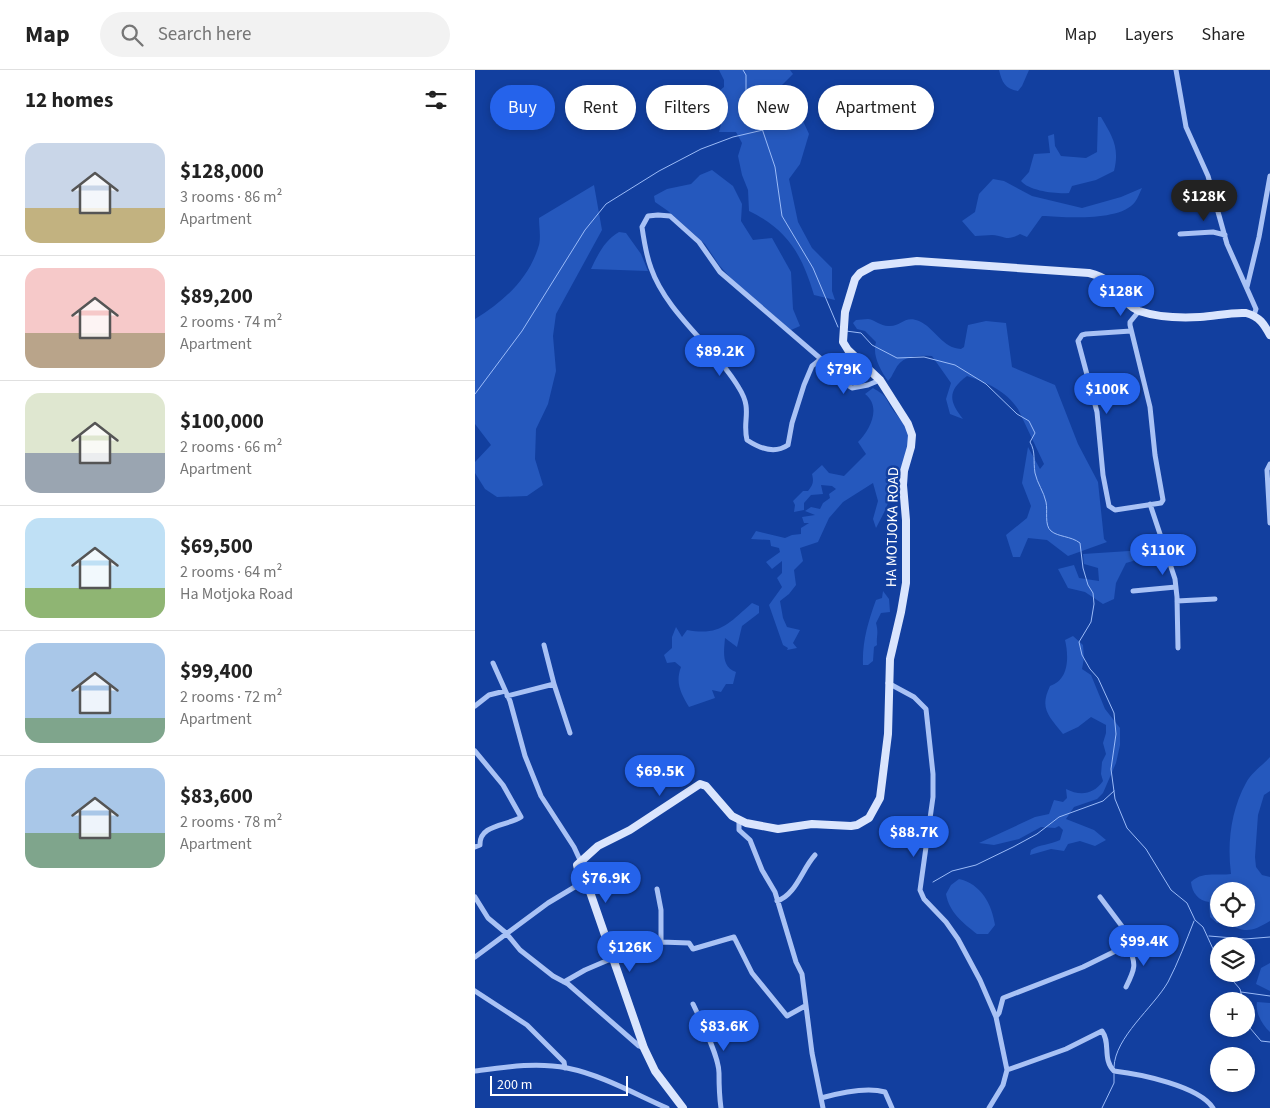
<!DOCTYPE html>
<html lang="en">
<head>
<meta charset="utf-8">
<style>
  body { margin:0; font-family:"Source Sans 3",sans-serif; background:#f2f2f2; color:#222; height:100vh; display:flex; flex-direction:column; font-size:19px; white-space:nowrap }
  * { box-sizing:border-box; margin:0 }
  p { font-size:16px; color:#767676 }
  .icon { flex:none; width:28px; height:28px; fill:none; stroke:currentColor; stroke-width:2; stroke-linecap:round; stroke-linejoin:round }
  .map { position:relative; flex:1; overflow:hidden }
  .sheet { display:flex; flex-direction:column; background:#fff; width:475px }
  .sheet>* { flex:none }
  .top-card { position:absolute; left:15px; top:15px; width:475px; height:45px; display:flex; gap:10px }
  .tools { position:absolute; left:735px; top:812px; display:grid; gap:10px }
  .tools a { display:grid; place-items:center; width:45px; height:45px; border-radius:50%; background:#fff; box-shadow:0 2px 8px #0003; font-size:25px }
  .scale { position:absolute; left:15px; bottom:12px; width:138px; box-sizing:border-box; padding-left:5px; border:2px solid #fff; border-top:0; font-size:14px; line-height:18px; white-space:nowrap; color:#fff; -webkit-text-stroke:4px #123f9f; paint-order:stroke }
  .price { position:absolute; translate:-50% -42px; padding:0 11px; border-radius:18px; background:#2563eb; color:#fff; font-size:16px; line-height:32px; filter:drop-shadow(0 1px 2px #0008) }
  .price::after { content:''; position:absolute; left:50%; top:30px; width:15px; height:11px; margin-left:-8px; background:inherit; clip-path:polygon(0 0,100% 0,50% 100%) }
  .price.on { background:#222; color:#fff }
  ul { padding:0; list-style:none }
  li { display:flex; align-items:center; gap:15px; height:125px; padding:0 25px }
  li+li { border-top:1px solid #e0e0e0 }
  li span { display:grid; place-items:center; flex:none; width:140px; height:100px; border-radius:15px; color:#555 }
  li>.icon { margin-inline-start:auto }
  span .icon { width:60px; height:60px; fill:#fffc; stroke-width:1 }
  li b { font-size:21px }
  h2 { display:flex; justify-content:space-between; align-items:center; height:60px; padding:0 25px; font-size:21px }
  .tag { padding:0 18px; border-radius:22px; background:#fff; box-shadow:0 2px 8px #0003; font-size:18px; line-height:45px }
  .tag.on { background:#2563eb; color:#fff }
  header { display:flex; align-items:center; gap:30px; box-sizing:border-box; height:70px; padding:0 25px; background:#fff; border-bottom:1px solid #e0e0e0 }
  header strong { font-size:24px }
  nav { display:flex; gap:28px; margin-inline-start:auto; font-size:18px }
  .search { width:350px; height:45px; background:#f2f2f2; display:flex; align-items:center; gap:12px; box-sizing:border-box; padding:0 18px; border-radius:28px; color:#767676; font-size:19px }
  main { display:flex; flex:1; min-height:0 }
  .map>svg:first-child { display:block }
  .green { fill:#2558bd; fill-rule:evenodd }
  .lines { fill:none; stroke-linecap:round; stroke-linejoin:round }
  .stream { stroke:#9bbbf8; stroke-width:1 }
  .street { stroke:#a9c2f5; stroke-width:5 }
  .secondary { stroke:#dae5fd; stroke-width:8 }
  .labels { text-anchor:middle; stroke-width:5; stroke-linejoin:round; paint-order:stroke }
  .street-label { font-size:15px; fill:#fff; stroke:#123f9f }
</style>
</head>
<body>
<header>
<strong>Map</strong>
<div class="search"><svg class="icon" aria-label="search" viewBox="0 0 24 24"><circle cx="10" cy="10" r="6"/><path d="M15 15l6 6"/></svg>Search here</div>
<nav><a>Map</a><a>Layers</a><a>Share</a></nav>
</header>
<main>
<section class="sheet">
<h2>12 homes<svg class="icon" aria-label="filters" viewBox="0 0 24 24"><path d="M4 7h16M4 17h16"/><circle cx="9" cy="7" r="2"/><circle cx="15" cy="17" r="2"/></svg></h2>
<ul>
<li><span style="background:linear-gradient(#c9d6e8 65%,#c2b280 0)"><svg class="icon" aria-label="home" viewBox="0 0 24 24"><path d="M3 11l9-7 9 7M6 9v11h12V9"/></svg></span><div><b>$128,000</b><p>3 rooms · 86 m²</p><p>Apartment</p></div></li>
<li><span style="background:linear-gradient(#f6c9c9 65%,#b9a48a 0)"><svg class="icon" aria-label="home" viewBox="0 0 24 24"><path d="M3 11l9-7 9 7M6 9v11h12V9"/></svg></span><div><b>$89,200</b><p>2 rooms · 74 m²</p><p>Apartment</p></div></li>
<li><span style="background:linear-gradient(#dfe7d0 60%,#9aa5b1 0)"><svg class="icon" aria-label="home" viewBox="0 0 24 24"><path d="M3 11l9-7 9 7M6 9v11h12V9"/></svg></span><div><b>$100,000</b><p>2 rooms · 66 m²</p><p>Apartment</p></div></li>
<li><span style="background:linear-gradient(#bfe0f5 70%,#8fb573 0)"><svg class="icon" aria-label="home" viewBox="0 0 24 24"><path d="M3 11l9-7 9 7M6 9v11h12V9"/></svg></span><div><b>$69,500</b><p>2 rooms · 64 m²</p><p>Ha Motjoka Road</p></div></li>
<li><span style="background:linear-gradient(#a9c7e8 75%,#7fa58c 0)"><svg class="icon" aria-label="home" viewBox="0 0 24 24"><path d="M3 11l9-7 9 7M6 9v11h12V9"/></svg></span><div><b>$99,400</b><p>2 rooms · 72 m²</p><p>Apartment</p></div></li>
<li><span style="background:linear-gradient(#a9c7e8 65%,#7fa58c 0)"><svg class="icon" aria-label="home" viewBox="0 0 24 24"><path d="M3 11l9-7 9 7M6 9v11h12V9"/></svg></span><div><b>$83,600</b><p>2 rooms · 78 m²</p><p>Apartment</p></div></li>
</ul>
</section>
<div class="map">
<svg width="795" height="1038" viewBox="0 0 795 1038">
  <rect width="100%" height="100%" fill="#123f9f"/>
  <!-- green -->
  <path class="green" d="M244,0h71l3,4 -15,15 9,21 16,11 6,13 -9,30 -11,15 9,43 14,26 20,20v23l3,9 -21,-5c-12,-40 -26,-65 -65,-84l-1,-21 -6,-15 -4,-19 4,-13 -6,-11h-17l6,-22 -7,-18 6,-5v-7z
    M524,0h30l-7,16 -4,5c-13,-2 -16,-9 -19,-21z
    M623,47h3c11,19 19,30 13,54l-18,9 -24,6 -3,7c-13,1 -40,-2 -48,-12l8,-9 5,-18 16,-1 -2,-17 6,-2 1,12 6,10 25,2 11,-6z
    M237,100l21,16 9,18 -1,17 12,19 19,-2 19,34 2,37 7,17 -9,4 -57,-48 -15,-17 -14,-21 -37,-33 -13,-9 -1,-6 13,-7 24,-5 9,-9z
    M518,109l11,2 28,15 50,12 39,-11 21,-9c-2,4 -4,10 -7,14 -15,20 -71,15 -93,14l-15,21 -7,-3c-14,8 -14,2 -28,1 -5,0 -11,1 -17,1l-13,-15 13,-9 4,-18z
    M119,115l8,45 -46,84 -3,22 3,35 -8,33 -12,25 -1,30 8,26 -16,11 -30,1 -12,-8 -10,-16v-11l16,-17 -16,-21v-105c29,-18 54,-40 64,-74 2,-8 0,-19 0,-27z
    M144,162l7,1 15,21 7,17 -57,-2c7,-15 14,-29 28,-37z
    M393,249c8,1 13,8 22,7 11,0 15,-11 29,-5 16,7 23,27 42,28l3,-2 4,-22 18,-4 20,2 6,44 43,18 23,59 20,38 6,57 3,3 -39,14 -21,-16 -19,-2 -8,19h-7l-7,-22 21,-17 4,-12 -9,-23 6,-36 12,22 4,-5 -26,-55c-12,-18 -32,-27 -51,-33 -20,15 -18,25 -4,43l-13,-5 -4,-15 5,-16 -19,-27c-15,-1 -30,-1 -37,14 -3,5 -3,7 -7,11 -8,-11 -16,-26 -12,-39l-11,-11 -8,-2 -4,-6 3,-3z
    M398,318c13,8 11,7 18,19 6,10 16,17 18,30 2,19 -23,73 -33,91l-3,-9 5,-18 -5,-18 -30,19 -14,16 -11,24 -18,6 3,13 -9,9 2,15 -7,9 -9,7 3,17 4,9 13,3 -7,13 4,5 -10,2 1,-2 -5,-3 -14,-40 13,-18 -5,-9 5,-5v-12l-10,8 -6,-7 14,-10 -1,-4 -8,-2 -1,-6 -19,-1 5,-8 29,7 7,-3 9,-1v-6l8,-5h-5l-2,-6 13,-2 -10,-4 6,-4 9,2 3,-6 7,-5 -1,-4 7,-5 -4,-3 -11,-1 2,9 -12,1 -7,8v7l-10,2 1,-7 -2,-4 10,-10h5c5,-6 6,-9 4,-17l10,-9 7,8 15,3 22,-22 -8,-12c12,-12 24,-35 7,-48z
    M685,479l1,4 -35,10 -10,20 -2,16 -11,5 -18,-12 -17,-4 -10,-19 16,-4 5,13 20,3 -1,-13 -14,-4 -1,-10z
    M408,521l6,8 1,13 -9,1 -5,10c3,11 0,13 1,22l-3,2 -1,14 -5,4h-5c-1,-23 5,-43 13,-65l6,-2z
    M277,533l7,3v7l-17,13 -5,21 -12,-9c-1,13 -4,29 11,34l-3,12h-7l-5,8 -9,-2 3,8 -26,9c-8,-14 -14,-24 -8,-40l-6,-5 -8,1 -3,-8 8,-7v-11l4,-10 6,10 5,-7c33,6 41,-6 65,-27z
    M598,566l10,9 1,13 -2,11 9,6 14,34 15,19v17l-4,18 -13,30 -6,6 -23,8 -8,12 28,11 12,10 -11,6 -15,-5 -12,3 -4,7 -13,-2 -21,6 1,-5c9,-6 19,-5 29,-10l3,-10 -4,-4 -4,2 -14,-1 -22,12 -25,6 -15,-2 56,-26 14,-3 5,-14 9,2 4,-4 -1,-9c14,7 27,6 37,-8l-2,-7 1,-12 4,-8 -3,-11 3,-10v-8l-15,-8 -13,10 -15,7c-14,-18 -24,-25 -13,-48 19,-6 19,-29 15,-46z
    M795,687v34l-6,4 -6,20 -3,42 1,10 6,8 8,2v44c-18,11 -27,13 -45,0l-8,2 -7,-6 -1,-15c-10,-1 -17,-9 -18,-20 11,-11 26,-6 40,-8 -4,-31 0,-64 15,-91 5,-10 17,-18 24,-26zM744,821h27v28h-27z
    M484,809c22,5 33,25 36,46l-7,9h-11c-14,-11 -28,-22 -31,-40l5,-9z
    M795,893v28l-14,-7 5,-16z
    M782,932l13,1v29c-8,-7 -15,-20 -13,-30z"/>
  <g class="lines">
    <!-- stream -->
    <path class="stream" d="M268,0l3,5v23l8,7 21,62 7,49 31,52 25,59
      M371,261l15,2 11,12 25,13 27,-1 31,8 31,19 31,30 12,7 6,12 -5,9c6,10 3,19 5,31 2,10 9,19 11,29 2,9 -2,23 5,29 7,6 20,5 29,12l3,25 5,17 5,8 1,11 -3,18 -12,20 3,13 8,14 8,9 16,35 2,21 -5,35 4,30 12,29 19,21 25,41 16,13 8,17 8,7 16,35
      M0,324l47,-63 63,-101 21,-26 53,-33 42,-22 32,-12 30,-7
      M458,812l19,-11 24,-6 37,-18 24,-13 22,-17 44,-16 11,-10
      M734,866l36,3 25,-2
      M752,904l13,15 3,12
      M766,922l29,4
      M771,946l4,12 11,13 9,1
      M639,997c1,-30 39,-59 54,-85 10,-19 18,-41 26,-61
      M627,1038l12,-25v-9"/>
    <!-- street -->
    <path class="street" d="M701,0l10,57 22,49 19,68 29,65 -2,6
      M705,164l33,-2 12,3
      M772,217l12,-50 11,-61
      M656,261l-45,3 -4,1 -4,6 19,71 6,63 6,31 6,4 46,-7 2,-3 -8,-45 -5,-48 -20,-82v-3l9,-11
      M346,289l-9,7 -8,19 -12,38 -4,22c-13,9 -29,3 -41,-5 -5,-20 6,-30 -8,-52 -24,-41 -72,-74 -88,-120 -5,-13 -7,-27 -9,-41l6,-11 10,-1 12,1 29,26 21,30 101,87 20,22 11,7 16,-3 12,-5
      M795,394l-3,6 3,53
      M675,434l25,75 2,18 1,51
      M658,521l43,-4
      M702,531l38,-2
      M18,593l17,38 15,55 16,40 33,51 6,13
      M413,613l26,14 12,12 7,65v23l-13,93 4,9 22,23 12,17 22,41 16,37 11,53 -4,15 -14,23
      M79,614l16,49
      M32,626l47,-12 -10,-39
      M0,636l14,-11 16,-4
      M0,681l28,34 18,32c-13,9 -42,7 -41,28l-5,2
      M264,750v10l11,10 12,30 13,22 21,70 6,12 10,79 11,55
      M182,819l4,21v32
      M0,827l13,21 18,15 14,17 33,26 15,8 71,62 5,2
      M302,831c19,-6 25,-32 38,-46
      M0,887l73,-54 35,-21
      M89,912l21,-12 28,-12 48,-16 28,1 4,6 41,-12 18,36 35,43 18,-10
      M651,917c9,-18 11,-23 2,-41
      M0,921l52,34 37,37 1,6
      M218,934c8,17 26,52 26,69 0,14 0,21 2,35
      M521,947l3,-4 4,-15 80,-31 49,-24 -2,-6 -30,-40
      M532,1000l59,-21 36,-18c9,12 0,28 12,40 26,3 85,15 99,37
      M0,1001c30,-4 62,-9 92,-3 35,7 68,26 100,40
      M346,1028c18,-5 47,-11 64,-6l7,16"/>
    <!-- secondary -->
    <path class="secondary" d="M208,1038l-28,-37 -11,-23 -55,-159 -9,-12 -3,-12 21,-19 32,-16 70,-46 6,2 26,30 14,7 32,6 34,-5 39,2 6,-1 12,-7 11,-20 8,-64 2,-75 11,-47 5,-29v-63l-3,-35 1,-14 7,-24 1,-12 -4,-11 -28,-44 -32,-30 -5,-8 2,-30 10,-33 5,-6 13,-7 44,-5 172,12c31,7 30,30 50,38 18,6 43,7 61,6 16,-1 31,-5 46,-4 14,4 18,11 24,22"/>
  </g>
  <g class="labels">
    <!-- street labels -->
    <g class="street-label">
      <text transform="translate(417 457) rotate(-89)" y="5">HA MOTJOKA ROAD</text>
    </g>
  </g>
</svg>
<div class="tools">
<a><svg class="icon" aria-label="locate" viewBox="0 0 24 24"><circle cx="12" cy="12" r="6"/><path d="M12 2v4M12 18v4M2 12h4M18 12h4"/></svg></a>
<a><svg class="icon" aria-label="layers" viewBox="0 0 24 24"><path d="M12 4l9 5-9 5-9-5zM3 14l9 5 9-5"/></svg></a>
<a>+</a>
<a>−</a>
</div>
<div class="scale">200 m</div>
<b class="price on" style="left:729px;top:152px">$128K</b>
<b class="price" style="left:646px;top:247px">$128K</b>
<b class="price" style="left:245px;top:307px">$89.2K</b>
<b class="price" style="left:369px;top:325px">$79K</b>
<b class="price" style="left:632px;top:345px">$100K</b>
<b class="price" style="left:688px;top:506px">$110K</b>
<b class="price" style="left:185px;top:727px">$69.5K</b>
<b class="price" style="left:439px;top:788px">$88.7K</b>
<b class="price" style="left:131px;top:834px">$76.9K</b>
<b class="price" style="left:669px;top:897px">$99.4K</b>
<b class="price" style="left:155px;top:903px">$126K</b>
<b class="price" style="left:249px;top:982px">$83.6K</b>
<div class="top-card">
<a class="tag on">Buy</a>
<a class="tag">Rent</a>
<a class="tag">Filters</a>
<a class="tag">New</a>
<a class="tag">Apartment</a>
</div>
</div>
</main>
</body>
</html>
